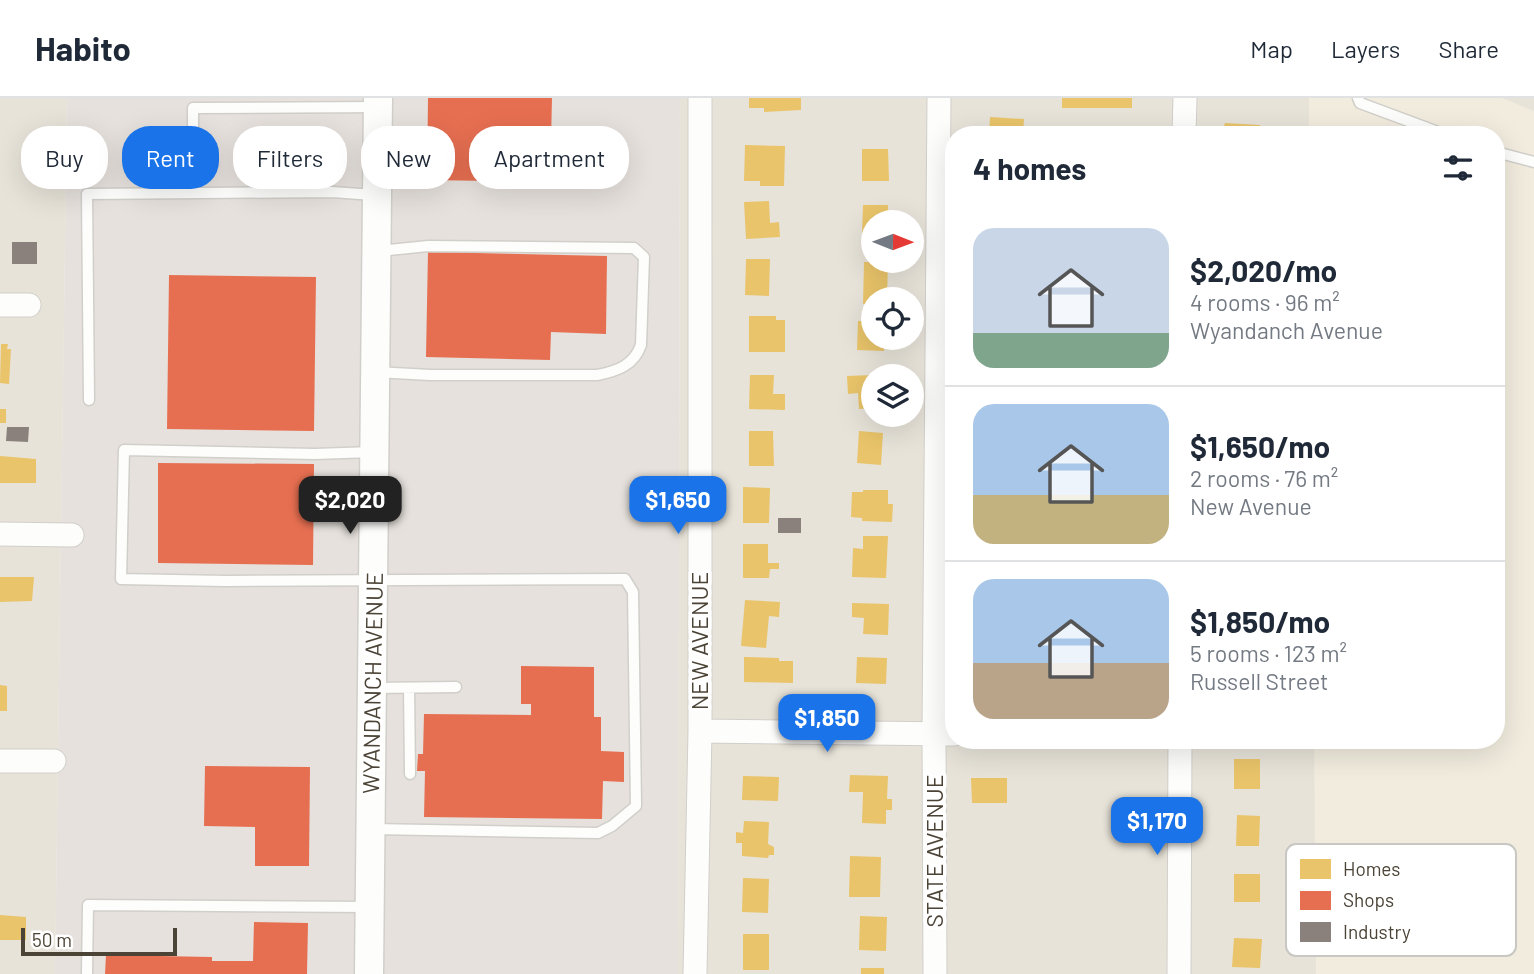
<!DOCTYPE html>
<html lang="en">
<head>
<meta charset="utf-8">
<style>
  body { margin:0; font-family:Barlow,sans-serif; background:#f6f6f7; color:#1f2937; height:100vh; display:flex; flex-direction:column; font-size:26px; white-space:nowrap }
  * { box-sizing:border-box; margin:0 }
  p { font-size:23px; color:#747a83 }
  .icon { flex:none; width:38px; height:38px; fill:none; stroke:currentColor; stroke-width:2; stroke-linecap:round; stroke-linejoin:round }
  .map { position:relative; flex:1; overflow:hidden }
  .details { position:absolute; left:945px; top:28px; width:560px; height:623px; display:flex; flex-direction:column; background:#fff; border-radius:28px; box-shadow:0 7px 28px #0002 }
  .details>* { flex:none }
  .hud { position:absolute; left:21px; top:28px; width:665px; height:63px; display:flex; gap:14px }
  .needle { width:46px; rotate:91deg }
  .tools { position:absolute; left:861px; top:112px; display:grid; gap:14px }
  .tools a { display:grid; place-items:center; width:63px; height:63px; border-radius:50%; background:#fff; box-shadow:0 7px 28px #0002; font-size:35px }
  .scale { position:absolute; left:21px; bottom:18px; width:156px; box-sizing:border-box; padding-left:7px; border:4px solid #4b4336; border-top:0; font-size:19px; line-height:24px; white-space:nowrap; color:#4b4336; -webkit-text-stroke:5px #fff; paint-order:stroke }
  .price { position:absolute; translate:-50% -60px; padding:0 16px; border-radius:14px; background:#1a73e8; color:#fff; font-size:23px; line-height:46px; filter:drop-shadow(0 2px 4px #0008) }
  .price::after { content:''; position:absolute; left:50%; top:42px; width:21px; height:16px; margin-left:-10px; background:inherit; clip-path:polygon(0 0,100% 0,50% 100%) }
  .price.active { background:#222; color:#fff }
  ul { padding:0; list-style:none }
  li { display:flex; align-items:center; gap:21px; height:175px; padding:0 28px }
  li+li { border-top:2px solid #e0e1e3 }
  li span { display:grid; place-items:center; flex:none; width:196px; height:140px; border-radius:21px; color:#555 }
  li>.icon { margin-inline-start:auto }
  span .icon { width:84px; height:84px; fill:#fffc; stroke-width:1 }
  li b { font-size:30px }
  h2 { display:flex; justify-content:space-between; align-items:center; height:84px; padding:0 28px; font-size:30px }
  .tag { padding:0 24px; border-radius:28px; background:#fff; box-shadow:0 7px 28px #0002; font-size:24px; line-height:63px }
  .tag.active { background:#1a73e8; color:#fff }
  header { display:flex; align-items:center; gap:42px; box-sizing:border-box; height:98px; padding:0 35px; background:#fff; border-bottom:2px solid #e0e1e3 }
  header strong { font-size:33px }
  nav { display:flex; gap:38px; margin-inline-start:auto; font-size:24px }
  .map>svg:first-child { display:block }
  .residential { fill:#e7e3d9; fill-rule:evenodd }
  .industrial { fill:#e6e1dc }
  .education { fill:#f1ecde }
  .homes { fill:#e9c46a }
  .shops { fill:#e76f51 }
  .industry { fill:#8a817c }
  .lines { fill:none; stroke-linecap:round; stroke-linejoin:round }
  .service-casing { stroke:#d1cfca; stroke-width:13 }
  .minor-casing { stroke:#d1cfca; stroke-width:25 }
  .tertiary-casing { stroke:#d1cfca; stroke-width:31 }
  .service { stroke:#fdfdfc; stroke-width:10 }
  .minor { stroke:#fdfdfc; stroke-width:23 }
  .tertiary { stroke:#fdfdfc; stroke-width:28 }
  .labels { text-anchor:middle; stroke-width:7; stroke-linejoin:round; paint-order:stroke }
  .street-label { font-size:23px; fill:#4b4336; stroke:#fff }
  .key { fill:#fff; stroke:#c9c7c3; stroke-width:2 }
  .key-label { font-size:19px; fill:#4b4336 }
</style>
</head>
<body>
<header>
<strong>Habito</strong>
<nav><a>Map</a><a>Layers</a><a>Share</a></nav>
</header>
<div class="map">
<svg width="1534" height="876" viewBox="0 0 1534 876">
  <rect width="100%" height="100%" fill="#f3f1ec"/>
  <!-- residential -->
  <path class="residential" d="M0,0h67l-12,876h-55z
    M680,0h854v876h-856zM954,37h542v605h-542zM873,124h39v39h-39zM873,201h39v39h-39zM873,278h39v39h-39z"/>
  <!-- industrial -->
  <path class="industrial" d="M67,0h613l-2,876h-623z"/>
  <!-- education -->
  <path class="education" d="M1309,0h193l32,13v863h-218l-2,-234h182v-605h-187z"/>
  <!-- homes -->
  <path class="homes" d="M749,0h52v12l-37,2v-4h-15z
    M1062,0h70v10h-70z
    M990,19l34,2 -1,16h-34z
    M1225,25l35,2v3h7l-1,7h-45z
    M745,47l40,1 -1,40h-24v-5h-16z
    M862,51h26l1,32h-27z
    M769,103l1,22 9,-1 1,15 -34,2 -2,-37z
    M863,107h25v17h-15v12h-11z
    M746,161h24l-1,37 -24,-1z
    M864,164h24l-1,37h-14v5h-10z
    M862,211l11,1v28h11v13l-27,-1 1,-29h4z
    M749,218h27v4h9v32h-36z
    M1,246h7l-1,5h4l-2,35 -9,-1z
    M750,277h24l-1,19h12v16l-36,-1z
    M873,277v33l-14,1 -1,-16 -10,1 -1,-18z
    M0,311h6v14h-6z
    M749,333h24l1,35h-25z
    M859,333l24,2 -2,32 -24,-2z
    M0,358l36,3v24h-36z
    M743,389l27,1 -1,35h-26z
    M863,392h25v14h5l-1,18 -30,-1v-3l-11,-1 1,-25h11z
    M863,438h25l-2,42 -34,-1 1,-29 10,1z
    M743,446h25v19h11v6h-9l-1,9h-26z
    M0,479h34l-2,24 -32,1z
    M745,502l35,2 -1,15 -10,-1 -3,32 -25,-2z
    M852,505l37,1 -1,31 -25,-1 1,-16 -12,-1z
    M744,559l35,1v3h14v22l-49,-1z
    M857,559l30,1 -1,26 -30,-1z
    M0,587l7,1v25h-7z
    M1234,661h26v30h-26z
    M850,677l38,1 -1,23h5v11h-6v14l-24,-1 1,-31h-14z
    M743,678l36,1 -1,24 -36,-1z
    M971,680h36v25h-35z
    M1237,717l23,1 -1,30h-23z
    M744,723l25,1 -1,22 6,3v8h-5l-1,3 -26,-2v-13h-6v-11l7,1z
    M850,758l31,1 -1,40h-31z
    M1234,776h26v28h-26z
    M743,780l26,1 -1,34 -26,-1z
    M0,817l26,2v23h-26z
    M860,818l27,1 -1,34 -27,-1z
    M743,836h26v36h-26z
    M1234,840l28,1 -2,29 -28,-1z
    M861,870h23v6h-23z"/>
  <!-- shops -->
  <path class="shops" d="M428,0h124l-2,84 -123,-2z
    M428,154l179,4 -1,78 -55,-2 -1,28 -124,-3z
    M169,177l147,2 -2,154 -147,-2z
    M158,365l156,1 -1,101 -155,-2z
    M521,568l73,1v50h7v34l23,1v30l-21,-1 -1,38 -178,-2 1,-46h-8l1,-17h5l1,-40 107,1v-11h-10z
    M205,668l105,1 -1,99h-54v-39l-51,-1z
    M254,824l54,1 -1,51h-202l1,-19 106,2v4h41z"/>
  <!-- industry -->
  <path class="industry" d="M12,144h25v22h-25z
    M7,329h22l-1,15 -22,-1z
    M778,420h23v15h-23z"/>
  <g class="lines">
    <defs>
      <path id="service" d="M1358,0l2,5 86,32
        M1496,54l38,10
        M193,95v-85l185,-1
        M376,274l54,3h167c21,-4 37,-10 44,-30l3,-88 -10,-9 -206,-2 -49,5
        M89,302l-2,-206 245,-2 42,3
        M373,354l-58,2 -191,-4 -3,129 104,2 400,-2 8,13 3,214 -24,20 -14,7 -225,-4
        M373,590l83,-1
        M409,590l1,86
        M87,876l1,-69 281,2"/>
      <path id="minor" d="M1184,37l1,-37
        M0,207h29
        M0,436l72,1
        M700,633l254,3
        M0,663h54
        M695,876l5,-243v-633
        M935,876l-1,-241 5,-635
        M1179,876l1,-234"/>
      <path id="tertiary" d="M369,876l9,-876"/>
    </defs>
    <!-- service casing -->
    <use href="#service" class="service-casing"/>
    <!-- minor casing -->
    <use href="#minor" class="minor-casing"/>
    <!-- tertiary casing -->
    <use href="#tertiary" class="tertiary-casing"/>
    <!-- service -->
    <use href="#service" class="service"/>
    <!-- minor -->
    <use href="#minor" class="minor"/>
    <!-- tertiary -->
    <use href="#tertiary" class="tertiary"/>
  </g>
  <g class="labels">
    <!-- street labels -->
    <g class="street-label">
      <text transform="translate(700 543) rotate(-90)" y="8">NEW AVENUE</text>
      <text transform="translate(373 585) rotate(-89)" y="8">WYANDANCH AVENUE</text>
      <text transform="translate(935 753) rotate(-90)" y="8">STATE AVENUE</text>
    </g>
  </g>
  <!-- legend -->
  <rect x="1286" y="746" width="230" height="112" rx="10" class="key"/>
  <rect x="1300" y="761" width="31" height="20" fill="#e9c46a"/>
  <rect x="1300" y="793" width="31" height="19" fill="#e76f51"/>
  <rect x="1300" y="824" width="31" height="20" fill="#8a817c"/>
  <g class="key-label">
    <text x="1343" y="778">Homes</text>
    <text x="1343" y="809">Shops</text>
    <text x="1343" y="841">Industry</text>
  </g>
</svg>
<div class="tools">
<a><svg class="needle" viewBox="-14 -14 28 28"><path d="M0-13l5 13h-10z" fill="#e53935"/><path d="M0 13l5-13h-10z" fill="#747a83"/></svg></a>
<a><svg class="icon" aria-label="locate" viewBox="0 0 24 24"><circle cx="12" cy="12" r="6"/><path d="M12 2v4M12 18v4M2 12h4M18 12h4"/></svg></a>
<a><svg class="icon" aria-label="layers" viewBox="0 0 24 24"><path d="M12 4l9 5-9 5-9-5zM3 14l9 5 9-5"/></svg></a>
</div>
<div class="scale">50 m</div>
<b class="price active" style="left:350px;top:438px">$2,020</b>
<b class="price" style="left:678px;top:438px">$1,650</b>
<b class="price" style="left:827px;top:656px">$1,850</b>
<b class="price" style="left:1157px;top:759px">$1,170</b>
<div class="hud">
<a class="tag">Buy</a>
<a class="tag active">Rent</a>
<a class="tag">Filters</a>
<a class="tag">New</a>
<a class="tag">Apartment</a>
</div>
<section class="details">
<h2>4 homes<svg class="icon" aria-label="filters" viewBox="0 0 24 24"><path d="M4 7h16M4 17h16"/><circle cx="9" cy="7" r="2"/><circle cx="15" cy="17" r="2"/></svg></h2>
<ul>
<li><span style="background:linear-gradient(#c9d6e8 75%,#7fa58c 0)"><svg class="icon" aria-label="home" viewBox="0 0 24 24"><path d="M3 11l9-7 9 7M6 9v11h12V9"/></svg></span><div><b>$2,020/mo</b><p>4 rooms · 96 m²</p><p>Wyandanch Avenue</p></div></li>
<li><span style="background:linear-gradient(#a9c7e8 65%,#c2b280 0)"><svg class="icon" aria-label="home" viewBox="0 0 24 24"><path d="M3 11l9-7 9 7M6 9v11h12V9"/></svg></span><div><b>$1,650/mo</b><p>2 rooms · 76 m²</p><p>New Avenue</p></div></li>
<li><span style="background:linear-gradient(#a9c7e8 60%,#b9a48a 0)"><svg class="icon" aria-label="home" viewBox="0 0 24 24"><path d="M3 11l9-7 9 7M6 9v11h12V9"/></svg></span><div><b>$1,850/mo</b><p>5 rooms · 123 m²</p><p>Russell Street</p></div></li>
</ul>
</section>
</div>
</body>
</html>
